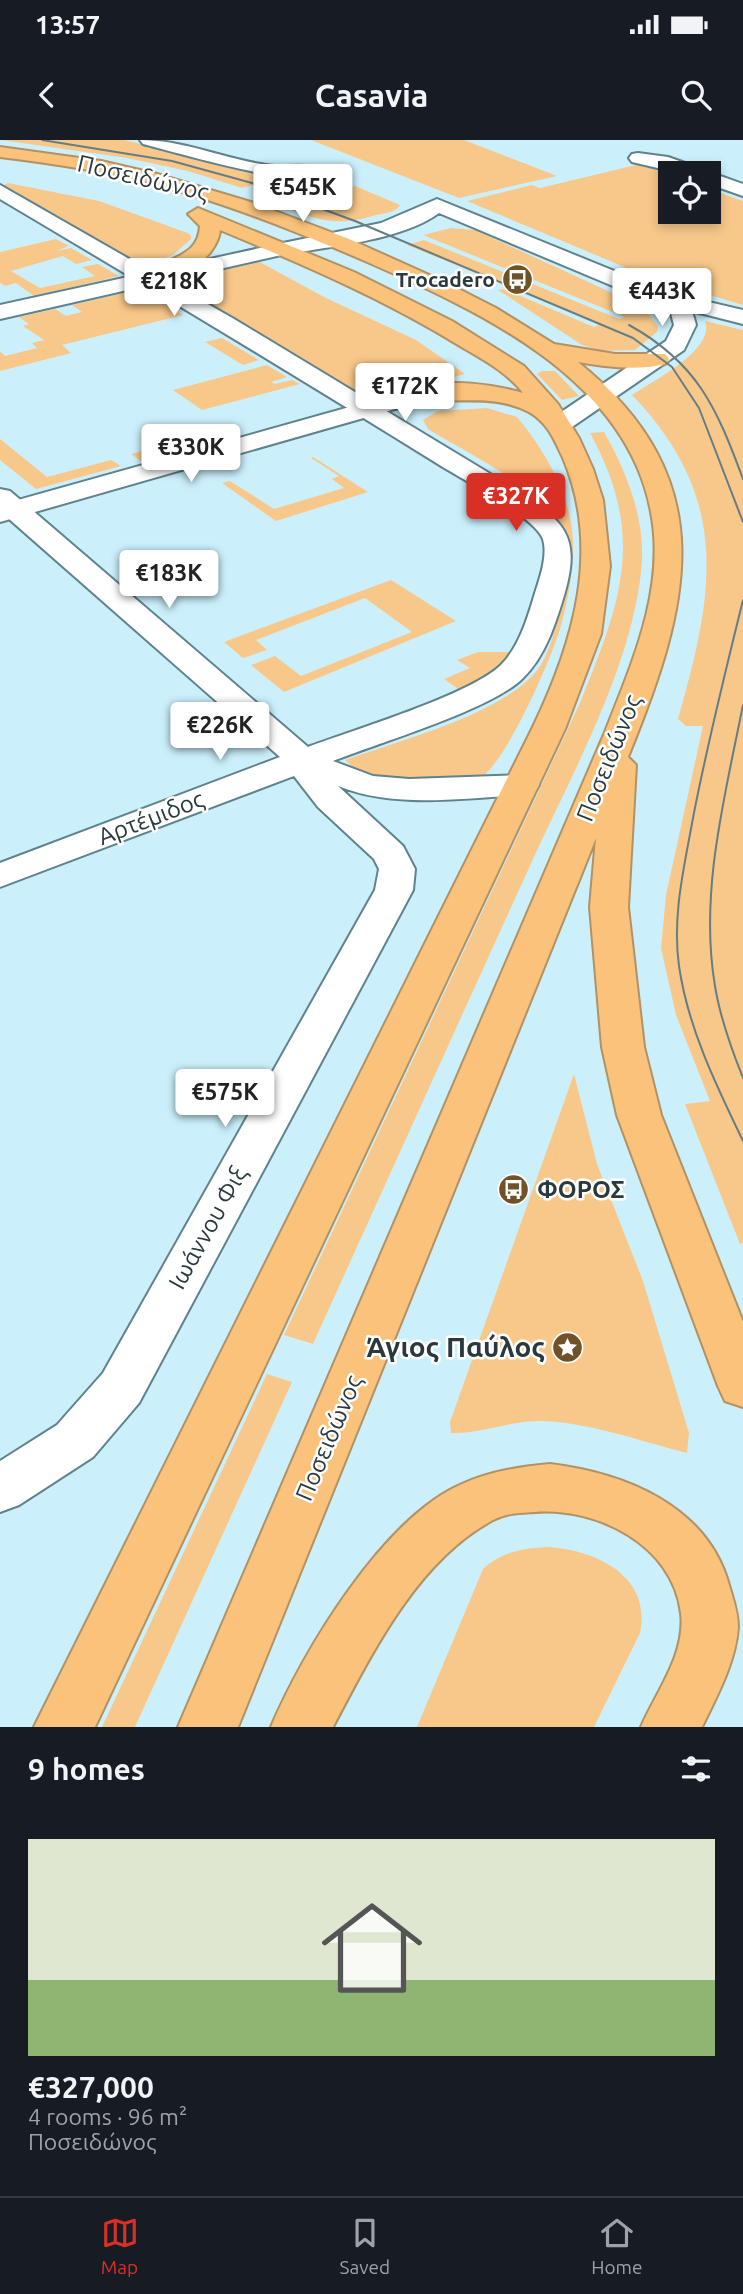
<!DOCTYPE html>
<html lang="en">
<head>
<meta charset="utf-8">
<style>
  body { margin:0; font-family:Ubuntu,sans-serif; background:#242831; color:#f1f3f6; height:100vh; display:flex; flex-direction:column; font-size:26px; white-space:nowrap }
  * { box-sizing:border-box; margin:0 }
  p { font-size:23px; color:#9ea1a6 }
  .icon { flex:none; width:38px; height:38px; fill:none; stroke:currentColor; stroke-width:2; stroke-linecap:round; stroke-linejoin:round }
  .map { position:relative; height:1587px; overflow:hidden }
  .panel { display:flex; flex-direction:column; background:#171b24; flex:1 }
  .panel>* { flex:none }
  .tools { position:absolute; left:658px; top:21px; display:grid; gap:14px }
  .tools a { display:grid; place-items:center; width:63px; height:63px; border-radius:0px; background:#171b24; box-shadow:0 4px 10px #0003; font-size:35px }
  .price { position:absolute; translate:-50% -60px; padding:0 16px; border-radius:7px; background:#fff; color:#222; font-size:23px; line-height:46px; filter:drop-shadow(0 2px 4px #0008) }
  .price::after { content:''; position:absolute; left:50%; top:42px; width:21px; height:16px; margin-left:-10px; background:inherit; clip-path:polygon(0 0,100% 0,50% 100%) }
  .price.on { background:#d93025; color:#fff }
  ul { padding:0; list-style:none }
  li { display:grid; align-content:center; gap:14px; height:371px; padding:0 28px }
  li span { display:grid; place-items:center; height:217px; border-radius:0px; color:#555 }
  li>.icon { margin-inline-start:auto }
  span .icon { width:126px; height:126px; fill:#fffc; stroke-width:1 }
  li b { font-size:30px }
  h2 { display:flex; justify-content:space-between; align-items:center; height:84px; padding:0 28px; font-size:30px }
  .status { display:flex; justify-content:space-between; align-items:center; height:49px; padding:0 35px; background:#171b24; direction:ltr }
  .status svg { height:19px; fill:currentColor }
  header { display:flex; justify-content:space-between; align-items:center; height:91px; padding:0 28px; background:#171b24; font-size:32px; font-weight:700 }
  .tab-bar { display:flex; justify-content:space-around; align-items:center; height:98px; border-top:2px solid #363941; background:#171b24; font-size:19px; color:#9ea1a6 }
  .tab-bar a { display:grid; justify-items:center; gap:4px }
  .tab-bar .on { color:#d93025 }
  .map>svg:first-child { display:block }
  .green { fill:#f8c88a }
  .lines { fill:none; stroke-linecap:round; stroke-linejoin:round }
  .street-casing { stroke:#60828d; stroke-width:4 }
  .secondary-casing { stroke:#60828d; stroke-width:4 }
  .highway-casing { stroke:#b19265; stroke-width:4 }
  .street { fill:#fff; fill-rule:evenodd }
  .secondary { fill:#fff; fill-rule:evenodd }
  .highway { fill:#fac27b; fill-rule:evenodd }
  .tram { stroke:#667d84; stroke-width:2 }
  .labels { text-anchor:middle; stroke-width:5; stroke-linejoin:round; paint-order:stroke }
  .far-poi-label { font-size:21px; font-weight:bold; fill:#2a393d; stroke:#fff; text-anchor:end }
  .street-label { font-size:24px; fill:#2a393d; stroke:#fff }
  .poi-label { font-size:24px; font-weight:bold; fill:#2a393d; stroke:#fff; text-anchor:start }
  .near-poi-label { font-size:28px; font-weight:bold; fill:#2a393d; stroke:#fff; text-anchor:end }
</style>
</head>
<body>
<div class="status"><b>13:57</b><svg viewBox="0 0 49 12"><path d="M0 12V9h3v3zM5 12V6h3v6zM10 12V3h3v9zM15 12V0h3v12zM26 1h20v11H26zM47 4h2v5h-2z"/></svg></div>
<header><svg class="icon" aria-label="back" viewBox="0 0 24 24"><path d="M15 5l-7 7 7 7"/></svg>Casavia<svg class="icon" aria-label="search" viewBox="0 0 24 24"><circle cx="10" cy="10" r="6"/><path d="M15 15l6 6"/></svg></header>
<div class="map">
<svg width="743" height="1587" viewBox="0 0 743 1587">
  <rect width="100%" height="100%" fill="#cbf0fc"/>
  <!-- green -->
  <path class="green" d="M1,0h123l149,35 5,9 37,12 40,-10 45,19c-5,8 -15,8 -24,10 -47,15 -67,1 -114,-17l15,-4 -24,-9 -11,3 -54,-17 -61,-13z
    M311,0h153l93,36 -98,22z
    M640,24l30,11v37h39v-23l34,12v104l-97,-29 -179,-75 65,-16 8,3z
    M8,43l91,18 86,31 6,3v4l-18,16 -34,13 -138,-81z
    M451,88l24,2 168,77 15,20 -1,5 -22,18 -33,1 -20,-6 -84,-55 6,-1 90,38 6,-3 -193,-79 17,-5 195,79 6,-2 -202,-82z
    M56,99l13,7 -13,5 15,-3 21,12 -16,4 -13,-8 -52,15 29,17 55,-12 -13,-9 16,-3 21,12 -85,20 -18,-13 -11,3 -5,-3v-31z
    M256,120l68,37 92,43 49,34 -103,28 -200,-122z
    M141,149l42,26 -121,30 9,8 -71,18v-20l5,5 32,-8 -5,-5 12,-3 -21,-14 6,-2 -10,-7 36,-8 11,7 16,-4 -10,-7z
    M705,181l38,9v913l-3,1 -55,-140 25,-3 -34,-86 -15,-67 5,-53 37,-169h-17l-8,-7c36,-126 54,-220 -46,-324 21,-14 84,-46 73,-74z
    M222,198l37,22 -16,5 -38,-23z
    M267,225l20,12 -16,5 4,2 17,-4 8,4 -98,26 -29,-20z
    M542,231h13l24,25 -17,4 -25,-26z
    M487,268l30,9c28,33 54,79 56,123 1,29 -5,61 -13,89 -9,30 -59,148 -88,154 -17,4 -41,-2 -58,-3 -26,-1 -49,0 -69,-20 52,-19 170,-49 197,-97 11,-21 16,-44 21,-66 5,-26 11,-54 -5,-77 -23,-34 -94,-69 -130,-91l-5,-9 15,-9z
    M604,292c24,42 43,91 37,140 -11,100 -71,205 -112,296 -72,158 -144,317 -216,476l-29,-9 296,-632c41,-102 67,-166 10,-270z
    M0,299l47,38 64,-17 10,6 -85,23 -36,-29z
    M179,301l10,6 -48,14 -10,-7z
    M313,317l55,35 -92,29 -54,-38 8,-2 44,28 70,-21 -12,-9 7,-3 -28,-18z
    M391,440l65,41 -172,71 -33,-27 24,-9 26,20 111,-44 -47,-34 -109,42 11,10 -24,8 -19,-16z
    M478,512h31l-13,26 -35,13 -17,-12 26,-11 -13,-8z
    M574,934l23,90 46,117 46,152 -2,20c-44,-11 -99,-31 -144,-32 -32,-1 -61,13 -92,12l-1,-11z
    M267,1234l25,8 -157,345h-33z
    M548,1407c48,3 104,29 92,86l-46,94h-177l66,-158c18,-17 40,-21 65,-22z"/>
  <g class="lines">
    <defs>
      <path id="street" d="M140,0c47,0 88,21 134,26 15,1 48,-4 58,8 -17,20 -161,-23 -189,-30z
        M638,13l30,4 34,12 3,4h-26l-47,-11 -3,-4 3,-4z
        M709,32l34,12v12l-34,-12v-11h-3z
        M0,45l234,134 283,171c46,31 64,45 48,102 -9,30 -19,64 -42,86 -30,31 -145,65 -190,83l40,15 36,3 113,-4 12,3 5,7 -5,7 -12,3c-60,3 -127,14 -184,-9l65,60 12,23 -2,21 -274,513 -46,54 -74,48 -19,7v-51l57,-36 46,-52 272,-483 4,-21 -5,-10 -56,-52 -24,-31 -294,111v-24l280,-106 -280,-246v-22l10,2 298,256c45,-17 162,-52 193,-82 18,-18 27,-48 34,-72 5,-15 14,-41 7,-56 -11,-22 -82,-59 -104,-73 -145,-90 -291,-178 -438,-265z
        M437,59l229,93 77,18v14l-51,-13 4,14 -12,25 -115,79h-18l-3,-5 3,-5 115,-78 8,-16 -5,-19 -18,-4 -212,-89c-38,28 -110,33 -156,42l-10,-6 10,-6 98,-20z"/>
      <path id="secondary" d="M283,103l10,6 -3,4 -290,66v-14z
        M428,245l9,2 3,5 -3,5 -437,125v-17z"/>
      <path id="highway" d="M0,7l101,14 56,13 97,29 95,36 98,44 49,25 58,36 61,10h50l4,5 -4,5c-29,7 -58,3 -87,-2 147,118 112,243 50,395l8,8 -8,142 16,140 17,68 82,207v85l-18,-6 -7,-15 -101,-271 -15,-68 -12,-140 6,-69 -358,889h-60l427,-995c27,-69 61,-144 46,-220 -25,-135 -174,-202 -286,-251 -71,-31 -144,-60 -219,-79 -48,-12 -97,-19 -146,-25z
        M198,68l156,64 98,49 72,45 34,38 21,34 14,31 10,31 7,66 -9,68 -36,95 -470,998h-61l498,-998c41,-85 70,-179 31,-271 -9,-19 -15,-35 -34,-46 -39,-20 -73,-6 -110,-15l-3,-5 3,-5c33,-8 73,-3 104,6 -16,-21 -41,-34 -63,-47 -76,-47 -158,-82 -240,-116 -2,26 -43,57 -68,50l-4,-4c16,-21 50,-16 52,-50l-12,-12z
        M550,1324c74,9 157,41 179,121 4,14 9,27 9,42 -2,34 -21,69 -36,100h-61c15,-35 45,-73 40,-114 -8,-68 -84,-106 -146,-101 -15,1 -29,1 -42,8 -76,41 -121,133 -160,207h-62c32,-76 113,-210 191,-243 29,-13 57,-17 88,-20z"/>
    </defs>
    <!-- street casing -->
    <use href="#street" class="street-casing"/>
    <!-- secondary casing -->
    <use href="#secondary" class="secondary-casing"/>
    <!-- highway casing -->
    <use href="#highway" class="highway-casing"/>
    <!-- street -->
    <use href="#street" class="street"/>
    <!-- secondary -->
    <use href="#secondary" class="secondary"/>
    <!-- highway -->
    <use href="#highway" class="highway"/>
    <!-- tram -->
    <path class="tram" d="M42,0l130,21 80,22 103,38 278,117 39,29 27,41 44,114
      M629,185c69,38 88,84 114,154
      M743,460c-18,73 -36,145 -50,218 -9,50 -21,98 -14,148 9,62 37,119 64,175
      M743,565c-18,91 -44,188 -28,281 5,32 16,62 28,92"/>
  </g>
  <!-- icons -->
  <defs>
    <symbol id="bus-disc" viewBox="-11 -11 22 22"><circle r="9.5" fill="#715127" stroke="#fff"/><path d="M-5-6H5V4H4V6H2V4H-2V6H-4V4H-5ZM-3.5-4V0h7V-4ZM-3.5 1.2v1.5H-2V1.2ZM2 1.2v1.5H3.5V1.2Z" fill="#fff"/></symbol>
    <symbol id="sight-disc" viewBox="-11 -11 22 22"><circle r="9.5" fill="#715127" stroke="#fff"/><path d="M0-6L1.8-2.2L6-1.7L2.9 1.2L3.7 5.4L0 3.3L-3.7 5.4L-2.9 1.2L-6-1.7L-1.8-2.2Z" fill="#fff"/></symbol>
  </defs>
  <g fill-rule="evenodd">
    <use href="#bus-disc" x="500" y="122" width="35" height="35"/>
    <use href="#bus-disc" x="496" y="1032" width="35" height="35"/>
    <use href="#sight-disc" x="550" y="1190" width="35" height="35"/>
  </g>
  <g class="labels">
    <!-- far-poi labels -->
    <g class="far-poi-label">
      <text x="495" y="147">Trocadero</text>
    </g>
    <!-- street labels -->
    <g class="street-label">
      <text transform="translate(143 38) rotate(13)" y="8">Ποσειδώνος</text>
      <text transform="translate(609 618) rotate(-68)" y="8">Ποσειδώνος</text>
      <text transform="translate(151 678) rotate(-21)" y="8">Αρτέμιδος</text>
      <text transform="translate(208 1088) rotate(-61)" y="8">Ιωάννου Φιξ</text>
      <text transform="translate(329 1298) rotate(-67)" y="8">Ποσειδώνος</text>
    </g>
    <!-- poi labels -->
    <g class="poi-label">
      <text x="537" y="1058">ΦΟΡΟΣ</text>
    </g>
    <!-- near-poi labels -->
    <g class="near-poi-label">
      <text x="545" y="1217">Άγιος Παύλος</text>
    </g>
  </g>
</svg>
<div class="tools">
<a><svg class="icon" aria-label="locate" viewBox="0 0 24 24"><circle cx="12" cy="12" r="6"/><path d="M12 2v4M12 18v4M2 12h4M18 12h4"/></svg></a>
</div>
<b class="price" style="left:303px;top:84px">€545K</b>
<b class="price" style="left:174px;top:178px">€218K</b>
<b class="price" style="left:662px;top:188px">€443K</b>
<b class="price" style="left:405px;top:283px">€172K</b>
<b class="price" style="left:191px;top:344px">€330K</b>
<b class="price on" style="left:516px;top:393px">€327K</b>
<b class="price" style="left:169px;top:470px">€183K</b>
<b class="price" style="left:220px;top:622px">€226K</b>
<b class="price" style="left:225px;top:989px">€575K</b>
</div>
<section class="panel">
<h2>9 homes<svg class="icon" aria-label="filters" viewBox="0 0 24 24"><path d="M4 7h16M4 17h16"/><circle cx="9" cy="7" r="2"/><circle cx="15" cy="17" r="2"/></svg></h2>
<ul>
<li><span style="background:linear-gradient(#dfe7d0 65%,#8fb573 0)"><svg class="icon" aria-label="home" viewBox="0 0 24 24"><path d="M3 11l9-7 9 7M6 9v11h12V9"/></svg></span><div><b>€327,000</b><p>4 rooms · 96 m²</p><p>Ποσειδώνος</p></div></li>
</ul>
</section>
<nav class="tab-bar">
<a class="on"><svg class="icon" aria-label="map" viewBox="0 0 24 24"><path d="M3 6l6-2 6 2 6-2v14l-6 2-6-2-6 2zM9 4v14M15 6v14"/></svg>Map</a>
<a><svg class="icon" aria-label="saved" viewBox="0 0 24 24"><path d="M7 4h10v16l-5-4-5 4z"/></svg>Saved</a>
<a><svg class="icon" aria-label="home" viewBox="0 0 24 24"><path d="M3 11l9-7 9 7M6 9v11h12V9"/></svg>Home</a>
</nav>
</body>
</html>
